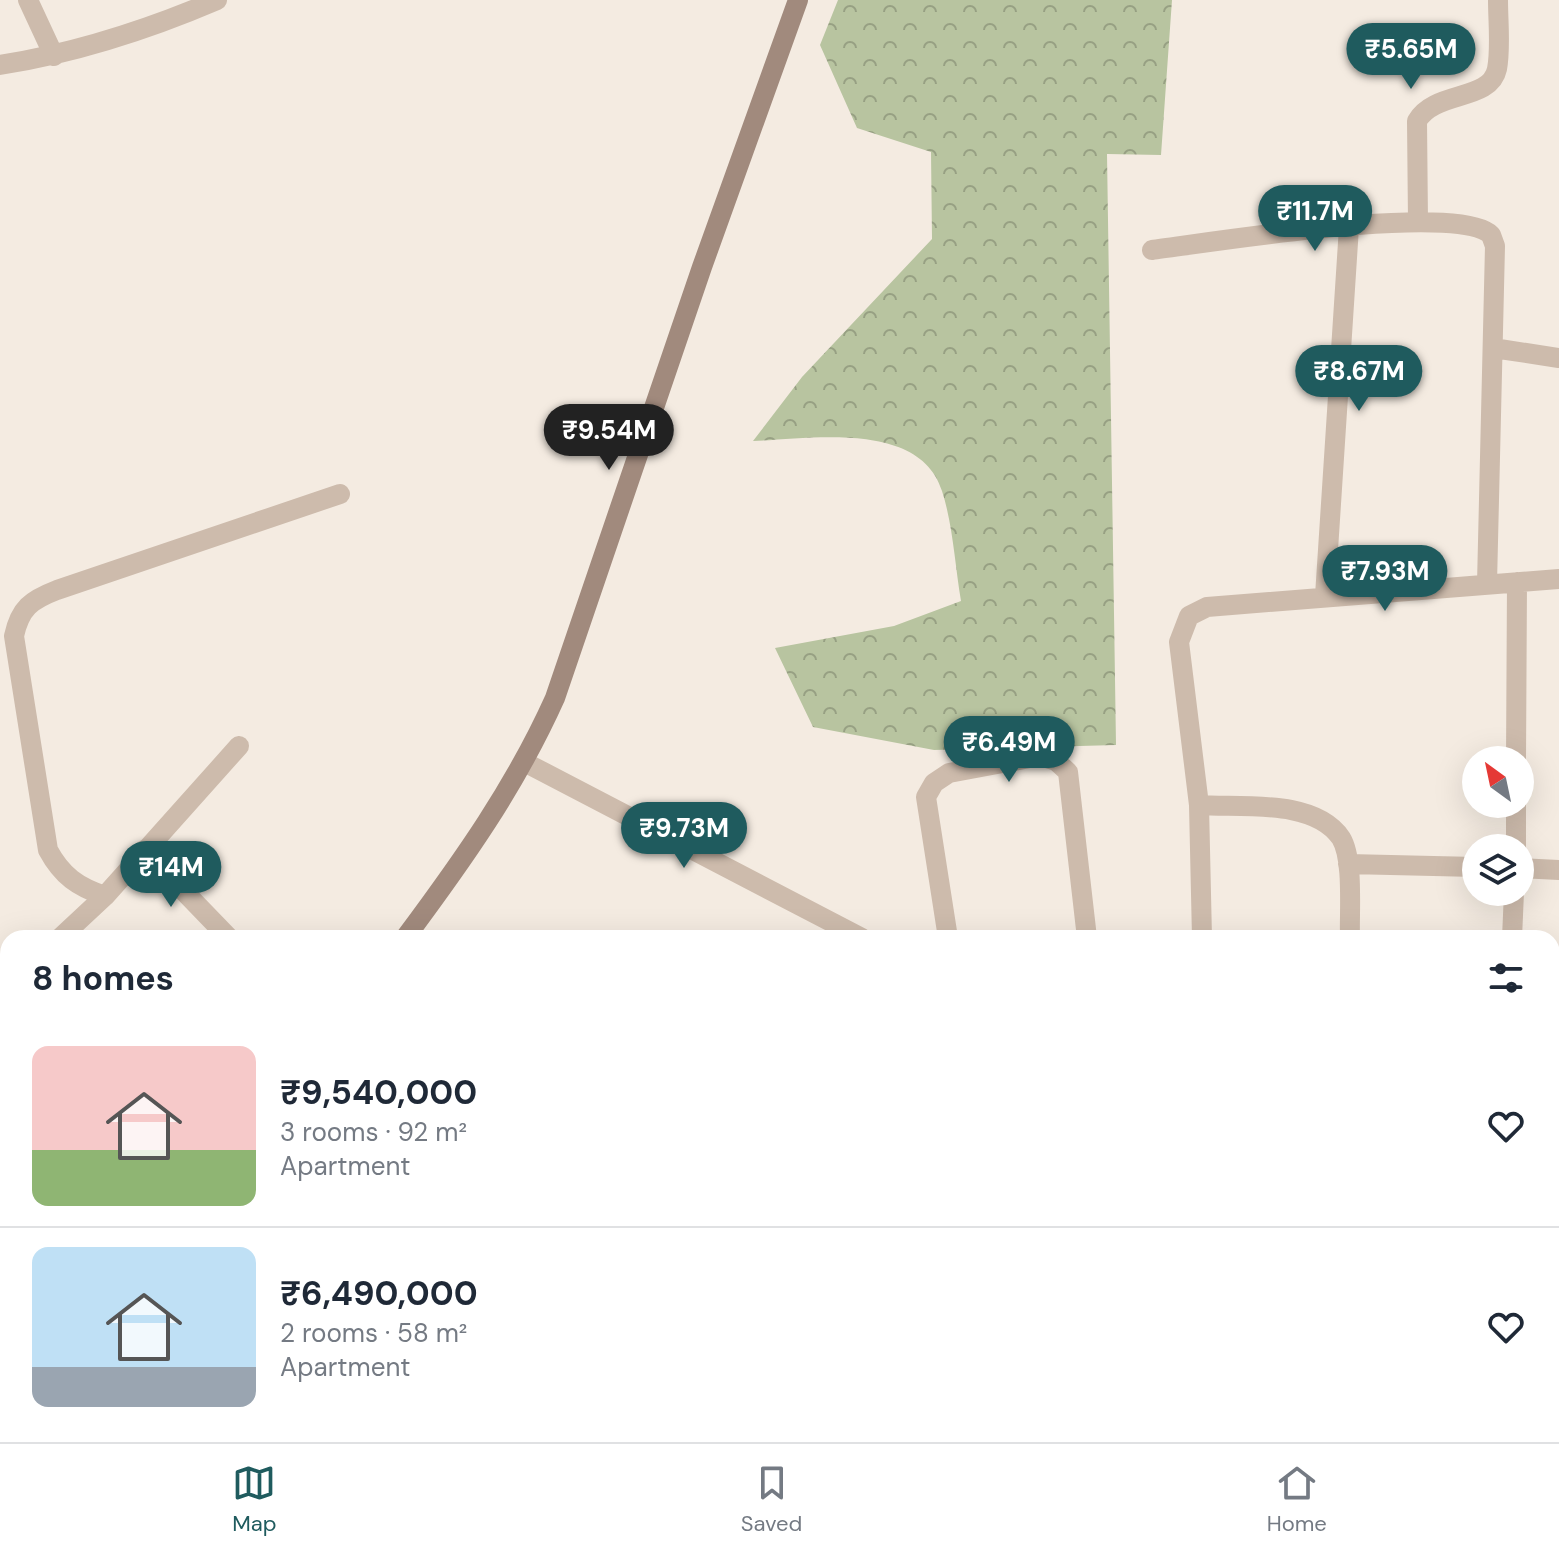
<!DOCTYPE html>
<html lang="en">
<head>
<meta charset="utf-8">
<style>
  body { margin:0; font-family:"DM Sans",sans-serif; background:#f2f2f3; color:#1f2937; height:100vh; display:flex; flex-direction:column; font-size:30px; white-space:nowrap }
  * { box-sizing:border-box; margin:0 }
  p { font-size:26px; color:#747a83 }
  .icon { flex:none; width:44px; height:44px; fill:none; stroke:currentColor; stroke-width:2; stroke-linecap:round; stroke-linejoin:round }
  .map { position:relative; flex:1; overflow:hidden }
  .sheet { position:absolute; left:0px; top:930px; width:1560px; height:512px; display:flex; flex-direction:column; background:#fff; border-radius:24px 24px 0 0; box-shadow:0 8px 32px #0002 }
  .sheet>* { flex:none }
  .needle { width:52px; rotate:327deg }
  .fabs { position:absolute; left:1462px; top:746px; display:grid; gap:16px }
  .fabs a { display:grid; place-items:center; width:72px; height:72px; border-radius:50%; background:#fff; box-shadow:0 8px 32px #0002; font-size:40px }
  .price { position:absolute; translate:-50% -68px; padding:0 18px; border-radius:28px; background:#1f5b5e; color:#fff; font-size:26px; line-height:52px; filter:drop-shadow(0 2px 4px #0008) }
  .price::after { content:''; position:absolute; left:50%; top:48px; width:24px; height:18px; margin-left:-12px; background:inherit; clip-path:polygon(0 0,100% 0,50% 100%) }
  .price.on { background:#222; color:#fff }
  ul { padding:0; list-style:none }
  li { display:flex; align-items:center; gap:24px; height:200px; padding:0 32px }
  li+li { border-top:2px solid #e0e1e3 }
  li span { display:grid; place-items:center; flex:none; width:224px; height:160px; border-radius:16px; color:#555 }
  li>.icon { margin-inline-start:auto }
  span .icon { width:96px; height:96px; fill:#fffc; stroke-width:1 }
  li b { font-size:34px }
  h2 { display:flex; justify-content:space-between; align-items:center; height:96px; padding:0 32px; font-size:34px }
  .dock { display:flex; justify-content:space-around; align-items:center; height:112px; border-top:2px solid #e0e1e3; background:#fff; font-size:22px; color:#747a83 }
  .dock a { display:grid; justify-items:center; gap:4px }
  .dock .on { color:#1f5b5e }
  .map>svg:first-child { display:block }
  .forest { fill:url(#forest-crowns) }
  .building { fill:url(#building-hatch) }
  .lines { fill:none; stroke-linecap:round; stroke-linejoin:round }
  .street { stroke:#cdbbac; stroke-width:20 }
  .secondary { stroke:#a18a7d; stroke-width:20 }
</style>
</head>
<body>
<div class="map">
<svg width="1559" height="1442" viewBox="0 0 1559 1442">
  <defs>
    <pattern id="forest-crowns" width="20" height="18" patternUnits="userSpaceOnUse" patternTransform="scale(2)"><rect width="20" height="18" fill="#b8c4a0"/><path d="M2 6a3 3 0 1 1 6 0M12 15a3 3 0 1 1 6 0" fill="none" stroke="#97a083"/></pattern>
    <pattern id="building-hatch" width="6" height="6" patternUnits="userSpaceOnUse" patternTransform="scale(2)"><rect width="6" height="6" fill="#c8674a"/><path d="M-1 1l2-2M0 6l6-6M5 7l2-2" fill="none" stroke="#a4553e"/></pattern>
  </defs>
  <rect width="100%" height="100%" fill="#f4ebe1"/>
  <!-- forest -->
  <path class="forest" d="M838,0h334l-11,155 -54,-1 9,591 -182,5 -121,-23 -38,-79 119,-22 67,-25c-6,-35 -8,-76 -19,-110 -22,-71 -133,-52 -189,-50l49,-64 130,-138 -1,-87 -74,-24 -37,-83z
    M518,1434h192l2,8h-193z"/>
  <!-- building -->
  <path class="building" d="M260,1434h61l-21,8h-37z"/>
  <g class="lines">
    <!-- street -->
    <path class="street" d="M28,0l26,56
      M0,65c75,-12 147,-35 217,-65
      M1418,222l-1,-101c18,-31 73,-19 80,-52 4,-21 1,-47 1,-69
      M1152,250c55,-7 306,-48 339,-15l4,11 -8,338
      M1493,348l66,10
      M1325,596l24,-369
      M1516,760l1,-178
      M526,763l336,175
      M1516,804v44
      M1199,805c41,3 115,-7 142,33 13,21 8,75 9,100
      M144,850l85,88
      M1348,864l128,3
      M1520,868l39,2
      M105,896c-27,-9 -43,-20 -57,-46l-34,-214c6,-28 17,-36 43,-46l283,-96
      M60,938l45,-42 134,-150
      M948,938l-22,-141 8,-14 15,-10 91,-17 16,5 12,11 19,166
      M1202,938l-3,-133 -20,-163 10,-26 18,-9 352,-28
      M1512,938l2,-46
      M7,994l1,-2
      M1552,1128h7
      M1552,1384h7
      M949,1434l1,8
      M1137,1434l1,8
      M1360,1434v8"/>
    <!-- secondary -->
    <path class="secondary" d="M405,938c58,-78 110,-151 150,-240l147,-431 96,-267
      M0,1268l8,-4
      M0,1289l8,19
      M61,1434l3,8"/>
  </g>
</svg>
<div class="fabs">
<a><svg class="needle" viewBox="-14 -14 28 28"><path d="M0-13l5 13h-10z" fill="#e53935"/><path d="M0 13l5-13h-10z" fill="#747a83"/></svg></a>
<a><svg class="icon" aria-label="layers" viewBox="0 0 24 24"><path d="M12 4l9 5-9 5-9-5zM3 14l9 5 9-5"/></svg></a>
</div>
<b class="price" style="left:1411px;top:91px">₹5.65M</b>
<b class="price" style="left:1315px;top:253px">₹11.7M</b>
<b class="price" style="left:1359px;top:413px">₹8.67M</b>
<b class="price on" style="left:609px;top:472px">₹9.54M</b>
<b class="price" style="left:1385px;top:613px">₹7.93M</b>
<b class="price" style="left:1009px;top:784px">₹6.49M</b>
<b class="price" style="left:684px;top:870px">₹9.73M</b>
<b class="price" style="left:171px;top:909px">₹14M</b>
<section class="sheet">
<h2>8 homes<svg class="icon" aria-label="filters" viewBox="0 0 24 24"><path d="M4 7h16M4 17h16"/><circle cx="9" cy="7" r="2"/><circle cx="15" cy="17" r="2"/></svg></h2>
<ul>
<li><span style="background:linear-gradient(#f6c9c9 65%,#8fb573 0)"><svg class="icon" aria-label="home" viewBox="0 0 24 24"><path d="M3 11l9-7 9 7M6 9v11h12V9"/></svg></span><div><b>₹9,540,000</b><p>3 rooms · 92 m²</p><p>Apartment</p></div><svg class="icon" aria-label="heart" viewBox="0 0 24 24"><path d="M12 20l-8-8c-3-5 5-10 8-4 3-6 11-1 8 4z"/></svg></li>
<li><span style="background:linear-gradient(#bfe0f5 75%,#9aa5b1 0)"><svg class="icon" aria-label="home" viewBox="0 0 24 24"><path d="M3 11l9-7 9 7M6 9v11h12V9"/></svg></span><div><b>₹6,490,000</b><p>2 rooms · 58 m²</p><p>Apartment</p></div><svg class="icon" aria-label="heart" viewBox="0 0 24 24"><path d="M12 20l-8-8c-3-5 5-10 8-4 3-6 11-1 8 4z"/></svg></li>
</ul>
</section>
</div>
<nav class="dock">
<a class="on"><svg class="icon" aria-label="map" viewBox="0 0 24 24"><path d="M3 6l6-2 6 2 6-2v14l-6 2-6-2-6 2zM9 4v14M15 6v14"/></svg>Map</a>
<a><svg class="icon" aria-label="saved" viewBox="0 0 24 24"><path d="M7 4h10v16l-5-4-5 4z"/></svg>Saved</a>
<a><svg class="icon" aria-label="home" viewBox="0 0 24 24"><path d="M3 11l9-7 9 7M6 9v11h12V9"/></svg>Home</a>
</nav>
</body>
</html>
